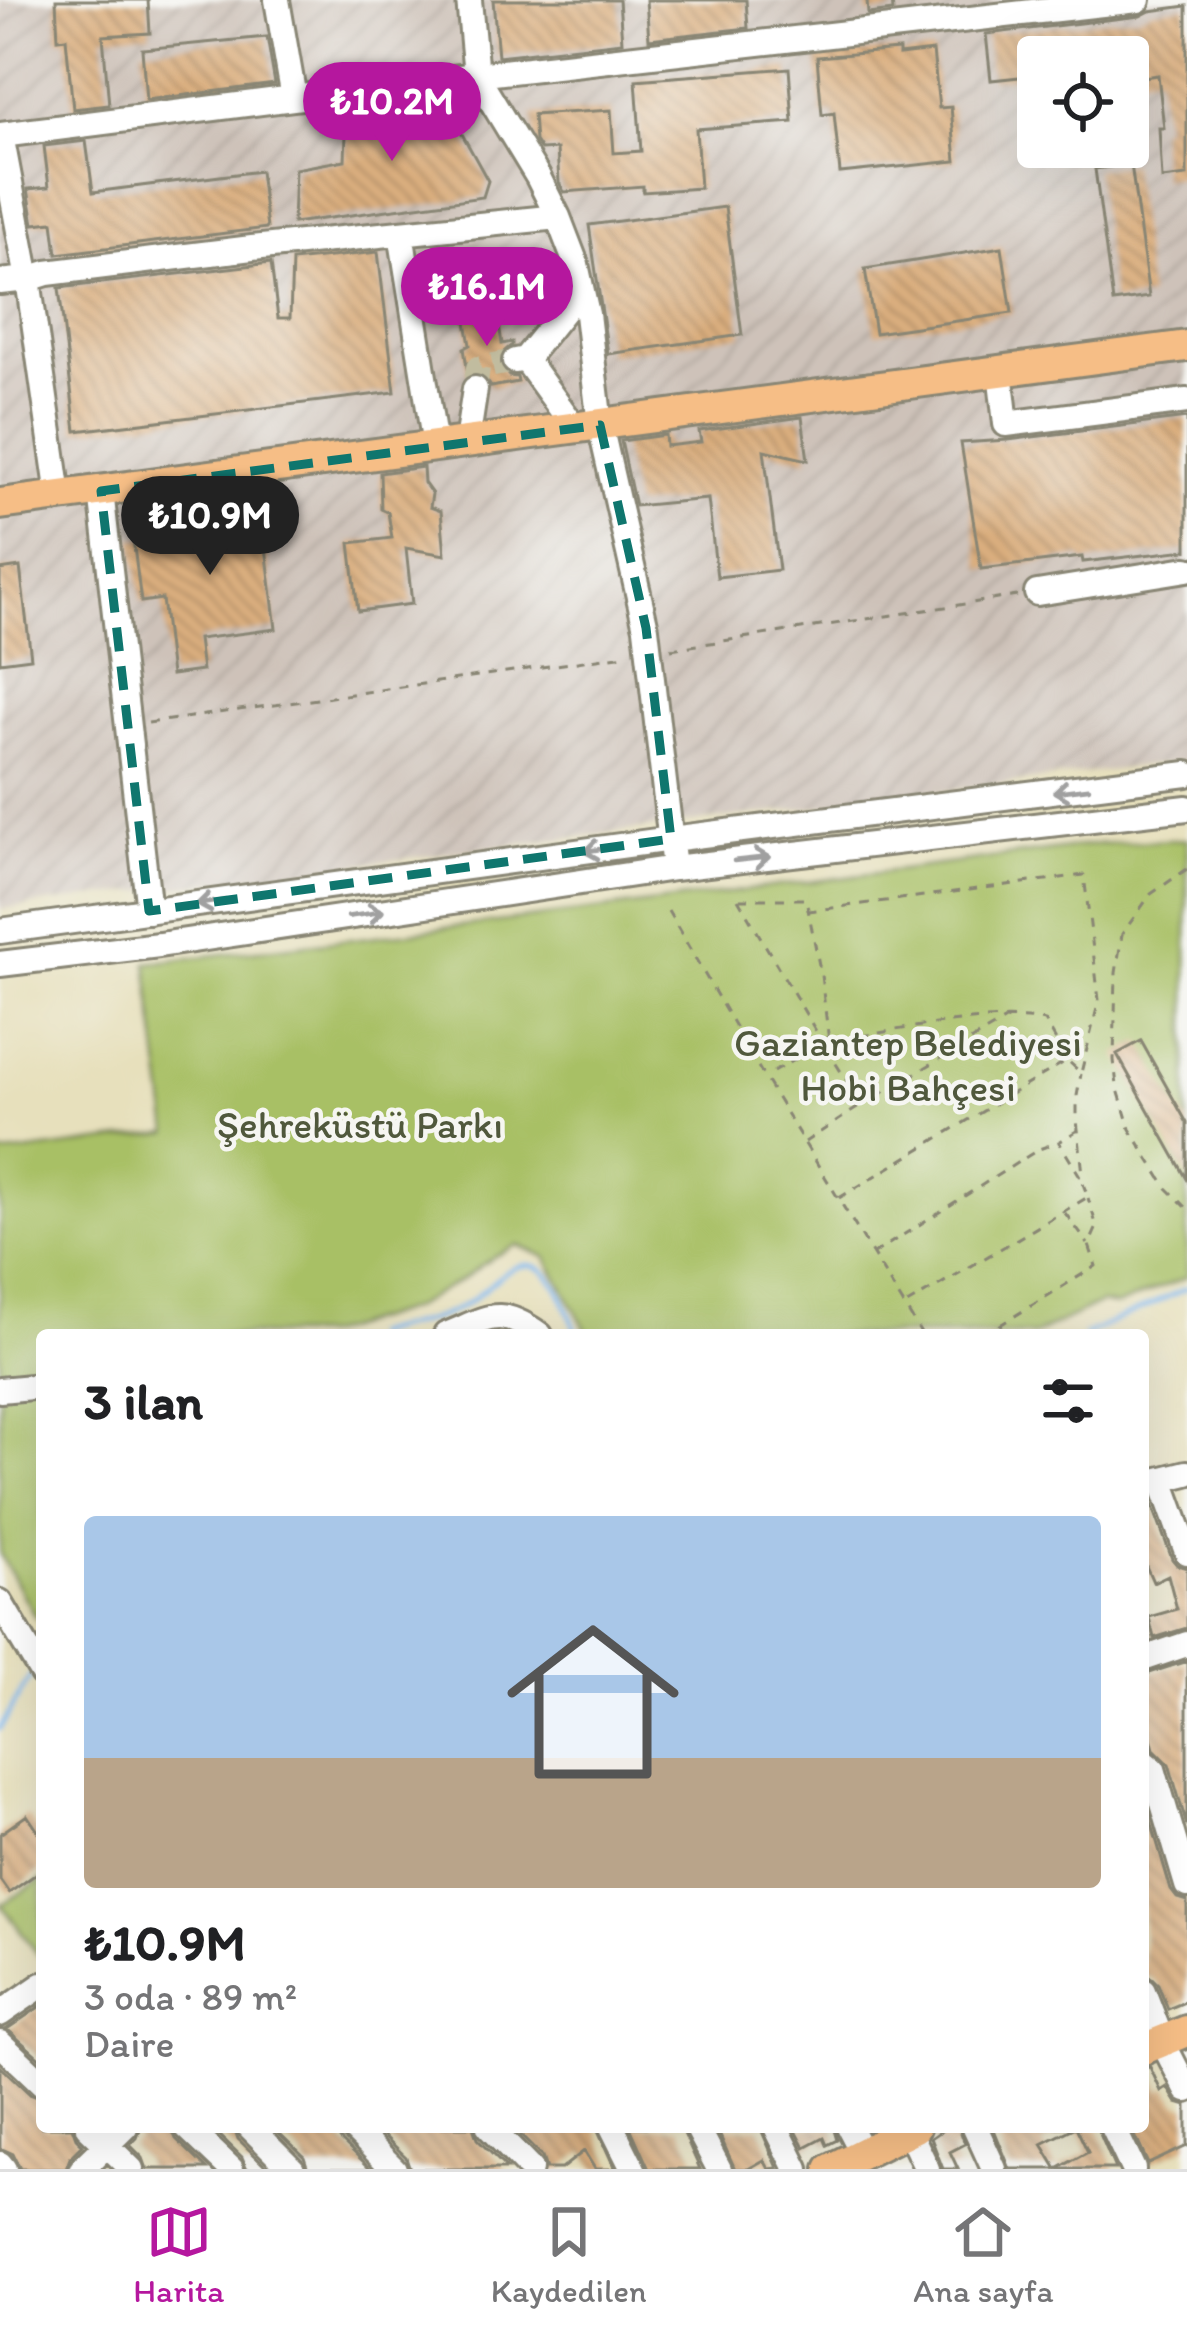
<!DOCTYPE html>
<html lang="tr">
<head>
<meta charset="utf-8">
<style>
  body { margin:0; font-family:Itim,sans-serif; background:#f6f6f6; color:#202124; height:100vh; display:flex; flex-direction:column; font-size:45px; white-space:nowrap }
  * { box-sizing:border-box; margin:0 }
  p { font-size:39px; color:#757577 }
  .icon { flex:none; width:66px; height:66px; fill:none; stroke:currentColor; stroke-width:2; stroke-linecap:round; stroke-linejoin:round }
  .map { position:relative; flex:1; overflow:hidden }
  .details { position:absolute; left:36px; top:1329px; width:1113px; height:804px; display:flex; flex-direction:column; background:#fff; border-radius:12px; box-shadow:0 12px 48px #0002 }
  .details>* { flex:none }
  .controls { position:absolute; left:1017px; top:36px; display:grid; gap:24px }
  .controls a { display:grid; place-items:center; width:132px; height:132px; border-radius:12px; background:#fff; box-shadow:0 12px 48px #0002; font-size:60px }
  .price { position:absolute; translate:-50% -102px; padding:0 27px; border-radius:42px; background:#b5179e; color:#fff; font-size:39px; line-height:78px; filter:drop-shadow(0 3px 6px #0008) }
  .price::after { content:''; position:absolute; left:50%; top:72px; width:36px; height:27px; margin-left:-18px; background:inherit; clip-path:polygon(0 0,100% 0,50% 100%) }
  .price.active { background:#222; color:#fff }
  ul { padding:0; list-style:none }
  li { display:grid; align-content:center; gap:24px; height:636px; padding:0 48px }
  li+li { border-top:3px solid #e0e0e0 }
  li span { display:grid; place-items:center; height:372px; border-radius:12px; color:#555 }
  li>.icon { margin-inline-start:auto }
  span .icon { width:216px; height:216px; fill:#fffc; stroke-width:1 }
  li b { font-size:51px }
  h2 { display:flex; justify-content:space-between; align-items:center; height:144px; padding:0 48px; font-size:51px }
  .dock { display:flex; justify-content:space-around; align-items:center; height:168px; border-top:3px solid #e0e0e0; background:#fff; font-size:33px; color:#757577 }
  .dock a { display:grid; justify-items:center; gap:6px }
  .dock .active { color:#b5179e }
  .map>svg:first-child { display:block }
  .industrial { fill:url(#industrial-furrows); fill-rule:evenodd }
  .green { fill:#a8c065; stroke:#6a7648; stroke-width:3 }
  .lines { fill:none; stroke-linecap:round; stroke-linejoin:round }
  .stream { stroke:#7db8ee; stroke-width:4.5 }
  .building { fill:url(#building-back-hatch); fill-rule:evenodd }
  .minor-tunnel { stroke:#c1bc9f; stroke-width:24; stroke-dasharray:24 12; stroke-linecap:butt }
  .minor-casing { stroke:#898674; stroke-width:30 }
  .major-casing { stroke:#898674; stroke-width:36 }
  .path { stroke:#898674; stroke-width:3; stroke-dasharray:9 9; stroke-linecap:butt }
  .minor { stroke:#fff; stroke-width:24 }
  .major { stroke:#f6be86; stroke-width:30 }
  .oneway { stroke:#a0a0a0 }
  .marked { fill:none; stroke:#0f766e; stroke-width:9; stroke-dasharray:24 15; stroke-linejoin:round }
  .labels { text-anchor:middle; stroke-width:9; stroke-linejoin:round; paint-order:stroke }
  .park-label { font-size:39px; fill:#50583c; stroke:#f6f6f2 }
</style>
</head>
<body>
<div class="map">
<svg width="1187" height="2169" viewBox="0 0 1187 2169">
  <defs>
    <pattern id="industrial-furrows" width="10" height="10" patternUnits="userSpaceOnUse" patternTransform="scale(3)"><rect width="10" height="10" fill="#cec2b9"/><path d="M-1 1l2-2M0 10L10 0M9 11l2-2" fill="none" stroke="#b1a79f"/></pattern>
    <pattern id="building-back-hatch" width="6" height="6" patternUnits="userSpaceOnUse" patternTransform="scale(3)"><rect width="6" height="6" fill="#daae7e"/><path d="M-1 5l2 2M0 0l6 6M5-1l2 2" fill="none" stroke="#b18e67"/></pattern>
  </defs>
  <rect width="100%" height="100%" fill="#f6f6f2"/>
  <filter id="ink" filterUnits="userSpaceOnUse"><feTurbulence type="fractalNoise" baseFrequency=".00833" numOctaves="2"/><feDisplacementMap in="SourceGraphic" scale="24" xChannelSelector="R" yChannelSelector="G"/><feConvolveMatrix kernelMatrix="1 2 1 2 8 2 1 2 1" color-interpolation-filters="sRGB"/></filter>
  <filter id="wash" filterUnits="userSpaceOnUse"><feTurbulence type="fractalNoise" baseFrequency=".004" numOctaves="4" result="noise"/><feDisplacementMap in="SourceGraphic" scale="48" xChannelSelector="R" yChannelSelector="G"/><feGaussianBlur stdDeviation="2.7" result="paint"/><feColorMatrix in="noise" values="0 0 0 0 0 0 0 0 0 0 0 0 0 0 0 0 0 1.4 0 .05"/><feComposite in="paint" operator="in"/></filter>
  <g filter="url(#wash)">
    <rect width="100%" height="100%" fill="#e7e0bc"/>
    <!-- industrial -->
    <path class="industrial" d="M0,0h1187v761l-1187,148zM1038,57h90v90h-90z"/>
    <!-- green -->
    <path class="green" d="M1187,839v438l-71,29 -15,-3 -67,32h-445l-43,-78 -29,-12 -24,12 -29,21 -54,31 -85,26h-283v282l-6,1 -36,-64v-399l169,-22 -22,-170 442,-52 510,-67z
      M42,1879v81l-40,-55z"/>
    <g class="lines">
      <!-- stream -->
      <path class="stream" d="M371,1335c27,-8 57,-12 82,-24 18,-8 31,-22 46,-34 49,-38 64,23 79,58
        M1085,1335l102,-47
        M0,1729l31,-54"/>
    </g>
    <g id="blocks">
      <!-- building -->
      <path class="building" d="M56,0h92l2,33 -47,3 6,69 -36,4 -7,-71 -8,1z
        M493,0h126l3,42 -124,14z
        M646,0h100l2,28 -99,11z
        M867,0h25l1,11 -25,3z
        M1187,6v170l-25,3 -3,-51h5l-6,-53 -30,4v-22h-90v18l-47,5 -5,-46 154,-18 10,-5z
        M267,37l8,47 -129,16 -4,-51z
        M899,50v5l34,-4 6,57 12,-1 5,54 -116,12 -6,-60 -12,2 -5,-58z
        M789,68l4,54 -97,7 4,59 -57,4v-6l-79,6 -5,-10 -2,-33 -16,1 -6,-9 -2,-26 78,-5 3,43 27,-2 -5,-71z
        M441,96l47,85 -5,16 -190,26 2,-54 50,-9 2,-52z
        M86,141l7,51 167,-21 7,57 -210,26 -4,-32 -19,2 -6,-35 21,-2 -5,-41z
        M1131,164l18,133 -36,5 -18,-133z
        M725,207l17,128 -134,19 -19,-129z
        M1002,247l10,66 -137,20 -10,-64z
        M378,252l17,140 -319,39 -17,-143 212,-25 7,55h12l2,-57z
        M497,311l5,33 10,-2v3l-12,10 -1,10 10,11 8,1 1,5 -27,5 -7,-11 -8,-3 -8,1 -4,-26 6,-3 -5,-29z
        M802,417l6,43 -44,-10 15,120 -62,7 -9,-78 -73,7 -14,-65 44,-6 1,11 35,-4 -2,-11z
        M1187,418v132l-104,12 -1,-5 -101,12 -20,-126 47,-3z
        M423,467l1,16 8,11 -2,13 11,4 4,44 -39,-7 6,56 -54,7 -8,-68 42,-5 -4,-26 -7,-3 -1,-36z
        M259,490l17,139 -78,10 4,32 -31,4 -9,-76 -21,3 -8,-63 76,-10 -4,-32z
        M20,567l11,91 -31,4v-92z
        M1141,1041l46,82v56l-70,-125z
        M1150,1499l22,60 5,6 10,3v60l-33,10 -5,-21 28,-8 -9,-34 -15,7 -10,-23v-59z
        M1187,1661v165l-18,-62 -15,-15 -11,-44v-30z
        M1143,1794l28,96 6,8 10,3v100l-19,8 -10,-25 -6,-6 -9,-3z
        M27,1815l15,22v33l-33,23 -9,-13v-46z
        M42,2005v55l-35,-31z
        M0,2066l31,29 11,4v28h30l4,11 7,7 -13,13 -4,11h-46l-7,-15 -13,-6z
        M1150,2067l11,24 6,-4 10,16 10,3v40l-39,18 -17,-37h12v-59z
        M141,2127h30l5,12 31,30h-60l-4,-11 -13,-13 7,-7z
        M211,2127h23l4,12 31,30h-22l-5,-12z
        M273,2127h63l4,12 31,30h-63l-4,-12z
        M375,2127h98l4,12 30,30h-97l-4,-12z
        M512,2127h84l19,42h-20l-11,-18 -23,18h-15l-4,-12z
        M630,2127h51l19,42h-51z
        M716,2127h44l18,41 -9,1 -5,-9 -16,9h-13z
        M794,2127h39l4,13 -10,5 -3,-7 -19,10z
        M947,2127h12l6,17 -15,8 8,17h-15l-12,-31z
        M993,2127h104l18,42h-105zM1076,2127l12,25 -31,17 -15,-25z"/>
    </g>
  </g>
  <g filter="url(#ink)">
    <use href="#blocks" fill-opacity="0" stroke="#898674" stroke-width="3"/>
    <g class="lines">
      <!-- minor-tunnel -->
      <path class="minor-tunnel" d="M475,389l3,-21 37,-7"/>
      <defs>
        <path id="minor" d="M277,0l17,98
          M469,0l7,75 662,-75
          M401,233l34,213
          M0,282l28,-3 -27,-144 475,-60 62,102 20,40 18,47 11,50 13,111 46,203 28,240
          M525,359l50,69
          M515,361l10,-2 56,-70
          M1000,371l6,53 181,-23
          M467,442l8,-53
          M101,491l48,420
          M59,496l-31,-217 19,-6 205,-25 306,-31
          M1037,593l150,-24
          M0,931l671,-92 516,-65
          M0,964l159,-19 515,-77 513,-60
          M446,1335c43,-17 52,-30 94,0
          M0,1390l42,-4
          M1161,1480l26,72
          M1143,1484l44,-11
          M0,1602l42,71
          M1143,1659l44,-15
          M1143,1761l10,8 34,116
          M1143,1991l20,52 24,47
          M0,2014l42,-29
          M0,2043l42,40
          M88,2127l43,42
          M187,2127l44,42
          M250,2127l42,42
          M352,2127l42,42
          M489,2127l41,42
          M612,2127l21,42
          M697,2127l22,42
          M776,2127l21,42
          M849,2127l13,25
          M975,2127l19,42
          M1113,2127l20,42
          M908,2129l19,40
          M0,2164l4,5
          M82,2169l43,-42"/>
        <path id="major" d="M0,504l1187,-158
          M1143,2049l44,-18
          M831,2169l84,-42"/>
      </defs>
      <!-- minor casing -->
      <use href="#minor" class="minor-casing"/>
      <!-- major casing -->
      <use href="#major" class="major-casing"/>
      <!-- path -->
      <path class="path" d="M671,649l346,-53
        M148,723l478,-68
        M1187,869l-36,25 -29,40 -6,39 -2,87 3,26 13,43 37,59 20,20
        M738,899l85,144 -57,33
        M740,899h66l15,76 8,67
        M668,911l96,166 158,258
        M862,1105l145,-86
        M1078,1130l-19,12 21,34 3,-2 -6,-54v-24l4,-22
        M805,1142l57,-37 -39,-62c64,-11 158,-32 222,-22l22,39 14,13 18,-73 -15,-125 -275,36
        M839,1198l227,-137
        M1065,1213l23,31
        M873,1254l166,-105 20,-7
        M907,1304l181,-107 -8,-21
        M984,1335l112,-69 -7,-21 8,-18 -9,-29"/>
      <!-- minor -->
      <use href="#minor" class="minor"/>
      <!-- major -->
      <use href="#major" class="major"/>
    </g>
    <!-- one-way arrows -->
    <defs><path id="oneway-shaft" d="M-6 0H5M1.5-3L5.5 0L1.5 3" fill="none" stroke-width="1.6" stroke-linecap="round" stroke-linejoin="round" transform="scale(3)"/></defs>
    <g class="oneway">
      <use href="#oneway-shaft" transform="translate(1071 790) rotate(173)"/>
      <use href="#oneway-shaft" transform="translate(601 849) rotate(172)"/>
      <use href="#oneway-shaft" transform="translate(752 859) rotate(-6)"/>
      <use href="#oneway-shaft" transform="translate(214 902) rotate(172)"/>
      <use href="#oneway-shaft" transform="translate(366 914) rotate(-8)"/>
    </g>
  </g>
  <!-- marked area -->
  <path class="marked" d="M600,425l46,203 25,211 -522,72 -48,-420z"/>
  <g class="labels">
    <!-- park labels -->
    <g class="park-label">
      <text x="908" y="1056">Gaziantep Belediyesi<tspan x="908" dy="45">Hobi Bahçesi</tspan></text>
      <text x="360" y="1138">Şehreküstü Parkı</text>
    </g>
  </g>
</svg>
<div class="controls">
<a><svg class="icon" aria-label="locate" viewBox="0 0 24 24"><circle cx="12" cy="12" r="6"/><path d="M12 2v4M12 18v4M2 12h4M18 12h4"/></svg></a>
</div>
<b class="price" style="left:392px;top:164px">₺10.2M</b>
<b class="price" style="left:487px;top:349px">₺16.1M</b>
<b class="price active" style="left:210px;top:578px">₺10.9M</b>
<section class="details">
<h2>3 ilan<svg class="icon" aria-label="filters" viewBox="0 0 24 24"><path d="M4 7h16M4 17h16"/><circle cx="9" cy="7" r="2"/><circle cx="15" cy="17" r="2"/></svg></h2>
<ul>
<li><span style="background:linear-gradient(#a9c7e8 65%,#b9a48a 0)"><svg class="icon" aria-label="home" viewBox="0 0 24 24"><path d="M3 11l9-7 9 7M6 9v11h12V9"/></svg></span><div><b>₺10.9M</b><p>3 oda · 89 m²</p><p>Daire</p></div></li>
</ul>
</section>
</div>
<nav class="dock">
<a class="active"><svg class="icon" aria-label="map" viewBox="0 0 24 24"><path d="M3 6l6-2 6 2 6-2v14l-6 2-6-2-6 2zM9 4v14M15 6v14"/></svg>Harita</a>
<a><svg class="icon" aria-label="saved" viewBox="0 0 24 24"><path d="M7 4h10v16l-5-4-5 4z"/></svg>Kaydedilen</a>
<a><svg class="icon" aria-label="home" viewBox="0 0 24 24"><path d="M3 11l9-7 9 7M6 9v11h12V9"/></svg>Ana sayfa</a>
</nav>
</body>
</html>
